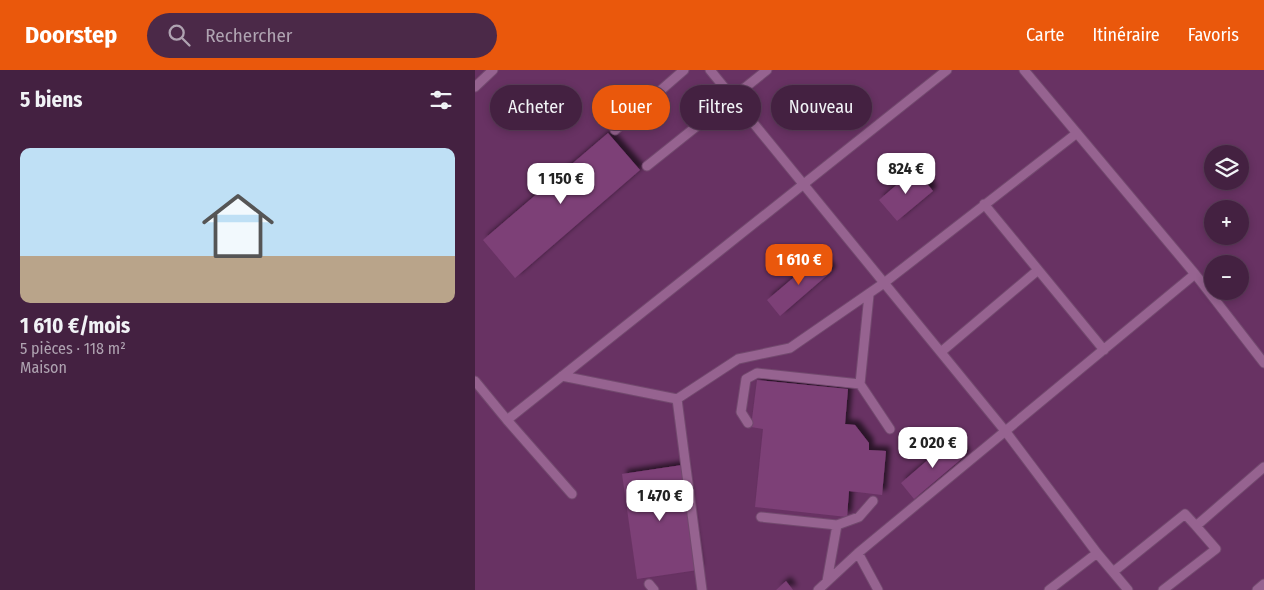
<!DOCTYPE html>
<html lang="fr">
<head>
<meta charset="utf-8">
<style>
  body { margin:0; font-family:"Fira Sans Condensed",sans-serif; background:#4b2948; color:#f1f3f6; height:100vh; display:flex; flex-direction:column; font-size:19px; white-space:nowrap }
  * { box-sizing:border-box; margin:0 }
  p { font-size:16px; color:#afa3b1 }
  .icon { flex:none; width:28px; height:28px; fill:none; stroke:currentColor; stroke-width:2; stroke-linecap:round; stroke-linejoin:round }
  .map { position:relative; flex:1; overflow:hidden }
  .sheet { display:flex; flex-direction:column; background:#442141; width:475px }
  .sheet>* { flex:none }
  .hud { position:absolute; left:15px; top:15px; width:475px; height:45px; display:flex; gap:10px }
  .tools { position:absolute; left:729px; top:75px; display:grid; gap:10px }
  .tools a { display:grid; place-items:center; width:45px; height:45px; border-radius:50%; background:#442141; box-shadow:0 2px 8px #0003,0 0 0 1px #5c3e5a; font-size:25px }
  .price { position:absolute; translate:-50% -42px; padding:0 11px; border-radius:10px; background:#fff; color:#222; font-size:16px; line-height:32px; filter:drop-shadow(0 1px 2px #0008) }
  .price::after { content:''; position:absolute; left:50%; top:30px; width:15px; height:11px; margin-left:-8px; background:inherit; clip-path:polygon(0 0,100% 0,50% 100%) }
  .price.current { background:#ea580c; color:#fff }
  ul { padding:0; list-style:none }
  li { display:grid; align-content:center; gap:10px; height:265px; padding:0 20px }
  li span { display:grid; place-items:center; height:155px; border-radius:10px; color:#555 }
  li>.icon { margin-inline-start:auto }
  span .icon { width:90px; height:90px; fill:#fffc; stroke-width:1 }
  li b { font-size:21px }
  h2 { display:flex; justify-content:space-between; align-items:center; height:60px; padding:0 20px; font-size:21px }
  .pill { padding:0 18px; border-radius:22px; background:#442141; box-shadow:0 2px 8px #0003,0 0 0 1px #5c3e5a; font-size:18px; line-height:45px }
  .pill.current { background:#ea580c; color:#fff }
  header { display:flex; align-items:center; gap:30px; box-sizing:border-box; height:70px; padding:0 25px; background:#ea580c; color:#fff }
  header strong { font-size:24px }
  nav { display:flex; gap:28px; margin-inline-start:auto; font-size:18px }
  .search { width:350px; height:45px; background:#4b2948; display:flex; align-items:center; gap:12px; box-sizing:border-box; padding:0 18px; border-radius:28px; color:#afa3b1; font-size:19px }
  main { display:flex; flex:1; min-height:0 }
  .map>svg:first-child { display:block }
  .built { fill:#683263; fill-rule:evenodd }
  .building { fill:#7d4077; filter:url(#shadow) }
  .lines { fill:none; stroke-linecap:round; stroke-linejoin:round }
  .service-casing { stroke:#72496e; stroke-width:11 }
  .service { stroke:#966390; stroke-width:9 }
</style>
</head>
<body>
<header>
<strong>Doorstep</strong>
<div class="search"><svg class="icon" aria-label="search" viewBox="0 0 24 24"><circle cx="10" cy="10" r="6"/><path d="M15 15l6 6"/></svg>Rechercher</div>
<nav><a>Carte</a><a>Itinéraire</a><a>Favoris</a></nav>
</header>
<main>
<section class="sheet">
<h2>5 biens<svg class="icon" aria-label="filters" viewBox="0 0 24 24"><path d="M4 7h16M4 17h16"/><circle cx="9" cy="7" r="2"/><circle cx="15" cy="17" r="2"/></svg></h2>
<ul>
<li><span style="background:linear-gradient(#bfe0f5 70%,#b9a48a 0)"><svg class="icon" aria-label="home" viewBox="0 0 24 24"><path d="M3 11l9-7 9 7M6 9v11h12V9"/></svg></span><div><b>1 610 €/mois</b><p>5 pièces · 118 m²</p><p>Maison</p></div></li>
</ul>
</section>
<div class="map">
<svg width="789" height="520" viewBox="0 0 789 520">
  <defs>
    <filter id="shadow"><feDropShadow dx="4.5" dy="-4.5" stdDeviation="2.5" flood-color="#0009"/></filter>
  </defs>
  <rect width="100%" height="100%" fill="#5b2c57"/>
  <!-- built -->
  <path class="built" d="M0,0h789v520h-789zM738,84h27v27h-27zM738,139h27v27h-27zM738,194h27v27h-27z"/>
  <!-- building -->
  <path class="building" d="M133,63l32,37 -125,108 -32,-38z
    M440,99l18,22 -36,30 -18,-21z
    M344,186l13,15 -52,45 -13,-16z
    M282,310l91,9 -3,35 10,1 14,18v7l17,1 -4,44 -33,-4 -2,26 -92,-10 8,-78 -12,-2z
    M477,369l14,16 -52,44 -13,-16z
    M207,395l16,105 -61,9 -15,-105z
    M311,511l7,9h-17z"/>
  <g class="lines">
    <defs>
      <path id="service" d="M235,0l296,362 91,121 31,37
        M549,0l171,204 69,89
        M0,17l18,-17
        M140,60l69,-60
        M172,96l120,-96
        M509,134l120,146
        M466,282l97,-82
        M87,306l115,23 61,-40 52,-11 94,-65 193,-150
        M0,311l32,39 65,74
        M385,314l30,45
        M202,329l25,191
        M32,350l440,-350
        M273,353l-7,-11 5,-33 11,-6 103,11 9,-89
        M286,447l76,8
        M383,483l20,37
        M638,502l72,-58 11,12 68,-59
        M352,511l10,-56 22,-8 14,-16
        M174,514l5,6
        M343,520l40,-37 337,-279
        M574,520l48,-37
        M688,520l53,-41 -20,-23
        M782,520l7,-6"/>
    </defs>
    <!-- service casing -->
    <use href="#service" class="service-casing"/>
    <!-- service -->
    <use href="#service" class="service"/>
  </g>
</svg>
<div class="tools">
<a><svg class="icon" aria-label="layers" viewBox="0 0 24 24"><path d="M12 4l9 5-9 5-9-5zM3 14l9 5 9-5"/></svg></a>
<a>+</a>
<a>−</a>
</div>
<b class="price" style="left:431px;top:125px">824 €</b>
<b class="price" style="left:86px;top:135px">1 150 €</b>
<b class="price current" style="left:324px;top:216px">1 610 €</b>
<b class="price" style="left:458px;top:399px">2 020 €</b>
<b class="price" style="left:185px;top:452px">1 470 €</b>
<div class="hud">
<a class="pill">Acheter</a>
<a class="pill current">Louer</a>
<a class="pill">Filtres</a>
<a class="pill">Nouveau</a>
</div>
</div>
</main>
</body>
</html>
